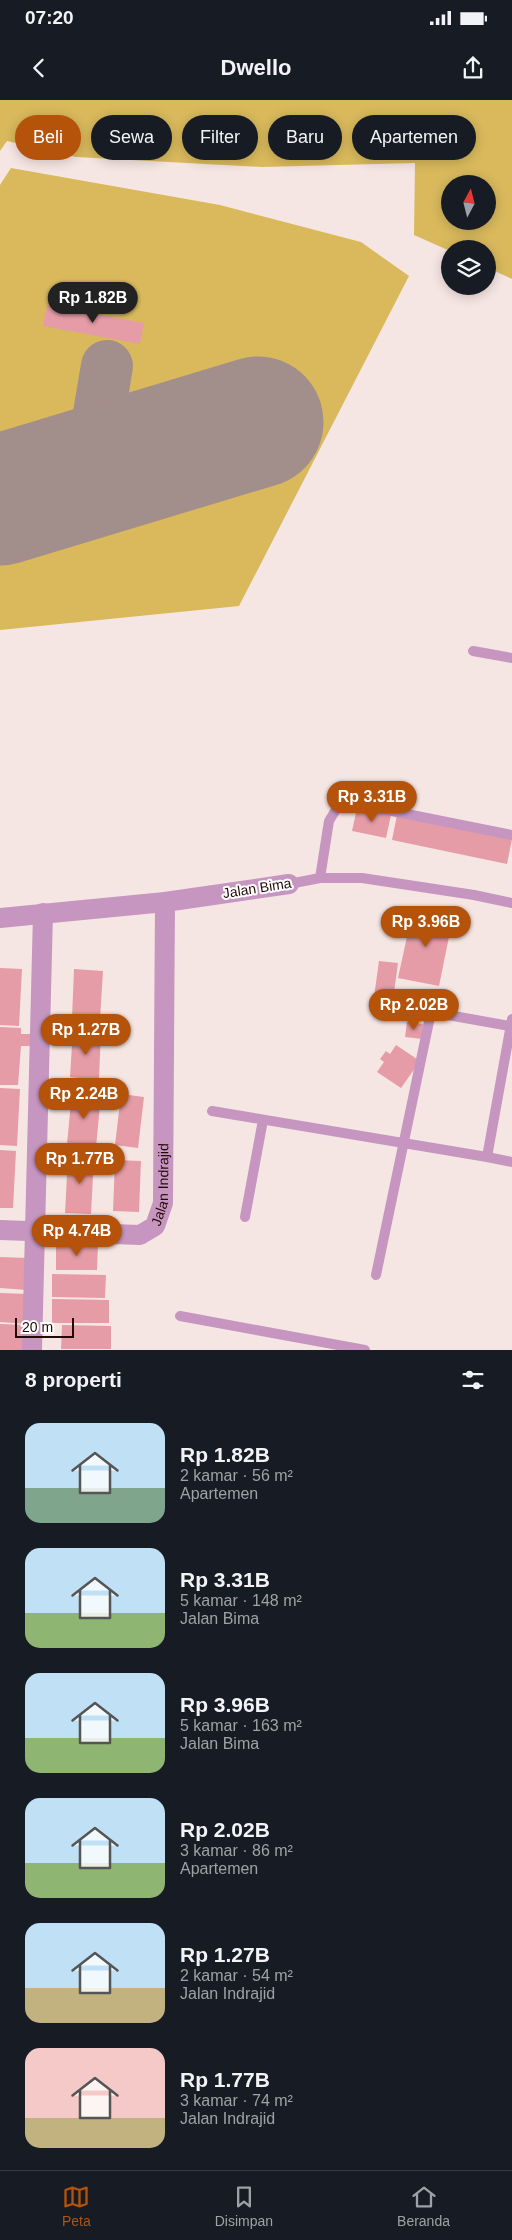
<!DOCTYPE html>
<html lang="id">
<head>
<meta charset="utf-8">
<style>
  body { margin:0; font-family:Helvetica,sans-serif; background:#242831; color:#f1f3f6; height:100vh; display:flex; flex-direction:column; font-size:19px; white-space:nowrap }
  * { box-sizing:border-box; margin:0 }
  p { font-size:16px; color:#9ea1a6 }
  .icon { flex:none; width:28px; height:28px; fill:none; stroke:currentColor; stroke-width:2; stroke-linecap:round; stroke-linejoin:round }
  .map { position:relative; height:1250px; overflow:hidden }
  .details { display:flex; flex-direction:column; background:#171b24; flex:1 }
  .details>* { flex:none }
  .guide { position:absolute; left:15px; top:15px; width:482px; height:45px; display:flex; gap:10px }
  .needle { width:32px; rotate:7deg }
  .buttons { position:absolute; left:441px; top:75px; display:grid; gap:10px }
  .buttons a { display:grid; place-items:center; width:55px; height:55px; border-radius:50%; background:#171b24; box-shadow:0 2px 12px #0003; font-size:25px }
  .scale { position:absolute; left:15px; bottom:12px; width:59px; box-sizing:border-box; padding-left:5px; border:2px solid #230a07; border-top:0; font-size:14px; line-height:18px; white-space:nowrap; color:#230a07; -webkit-text-stroke:4px #fff; paint-order:stroke }
  .price { position:absolute; translate:-50% -42px; padding:0 11px; border-radius:18px; background:#b45309; color:#fff; font-size:16px; line-height:32px; filter:drop-shadow(0 1px 2px #0008) }
  .price::after { content:''; position:absolute; left:50%; top:30px; width:15px; height:11px; margin-left:-8px; background:inherit; clip-path:polygon(0 0,100% 0,50% 100%) }
  .price.selected { background:#222; color:#fff }
  ul { padding:0; list-style:none }
  li { display:flex; align-items:center; gap:15px; height:125px; padding:0 25px }
  li span { display:grid; place-items:center; flex:none; width:140px; height:100px; border-radius:15px; color:#555 }
  li>.icon { margin-inline-start:auto }
  span .icon { width:60px; height:60px; fill:#fffc; stroke-width:1 }
  li b { font-size:21px }
  h2 { display:flex; justify-content:space-between; align-items:center; height:60px; padding:0 25px; font-size:21px }
  .tag { padding:0 18px; border-radius:22px; background:#171b24; box-shadow:0 2px 12px #0003; font-size:18px; line-height:45px }
  .tag.selected { background:#b45309; color:#fff }
  .status { display:flex; justify-content:space-between; align-items:center; height:35px; padding:0 25px; background:#171b24; direction:ltr }
  .status svg { height:14px; fill:currentColor }
  header { display:flex; justify-content:space-between; align-items:center; height:65px; padding:0 25px; background:#171b24; font-size:22px; font-weight:700 }
  .tabs { display:flex; justify-content:space-around; align-items:center; height:70px; border-top:1px solid #363941; background:#171b24; font-size:14px; color:#9ea1a6 }
  .tabs a { display:grid; justify-items:center; gap:2px }
  .tabs .selected { color:#b45309 }
  .map>svg:first-child { display:block }
  .green { fill:#d9b95c; fill-rule:evenodd }
  .lines { fill:none; stroke-linecap:round; stroke-linejoin:round }
  .taxiway { stroke:#a28e8b; stroke-width:52 }
  .runway { stroke:#a28e8b; stroke-width:131 }
  .building { fill:#e59ca6 }
  .lane { stroke:#c696c0; stroke-width:10 }
  .street { stroke:#c696c0; stroke-width:20 }
  .labels { text-anchor:middle; stroke-width:4; stroke-linejoin:round; paint-order:stroke }
  .street-label { font-size:14px; fill:#230a07; stroke:#fff }
</style>
</head>
<body>
<div class="status"><b>07:20</b><svg viewBox="0 0 49 12"><path d="M0 12V9h3v3zM5 12V6h3v6zM10 12V3h3v9zM15 12V0h3v12zM26 1h20v11H26zM47 4h2v5h-2z"/></svg></div>
<header><svg class="icon" aria-label="back" viewBox="0 0 24 24"><path d="M15 5l-7 7 7 7"/></svg>Dwello<svg class="icon" aria-label="share" viewBox="0 0 24 24"><path d="M12 15V3M7 8l5-5 5 5M5 13v7h14v-7"/></svg></header>
<div class="map">
<svg width="512" height="1250" viewBox="0 0 512 1250">
  <rect width="100%" height="100%" fill="#f6e6e3"/>
  <!-- green -->
  <path class="green" d="M0,0h512v179l-24,-11v-19h-38v2l-36,-16 1,-72 -153,4 -186,-10 -69,-16 -7,10zM450,84h38v37h-38z
    M11,68l209,37 141,37 48,34 -170,330 -239,24v-445z"/>
  <g class="lines">
    <!-- taxiway -->
    <path class="taxiway" d="M89,373l18,-107"/>
    <!-- runway -->
    <path class="runway" d="M0,400l258,-78"/>
  </g>
  <!-- building -->
  <path class="building" d="M47,205l97,18 -4,21 -97,-18z
    M357,708l34,7 -5,23 -34,-7z
    M397,715l115,24 -5,25 -115,-24z
    M413,809l40,8 -14,69 -41,-8z
    M379,861l19,2 -6,44 -19,-3z
    M0,868l22,1 -3,57 -19,-1z
    M74,869l29,2 -3,48 -28,-1z
    M407,922l16,2 -1,15 -17,-2z
    M0,927l21,1v6h12v12h-12l-3,39h-18z
    M73,929l28,1 -2,49h-3v5l-17,-1v-5l-9,-1z
    M396,945l24,16 -19,27 -24,-16 7,-10 -4,-3 6,-8 4,3z
    M0,988l20,1 -3,57 -17,-1z
    M72,992l29,3 -5,52 -29,-3z
    M121,994l23,3 -6,51 -23,-3z
    M0,1050l16,1 -3,57h-13z
    M68,1056l26,1 -3,57 -26,-1z
    M115,1060l26,1 -2,51 -26,-1z
    M56,1144l42,1 -1,25h-41z
    M0,1157l29,1 -2,32 -27,-2z
    M52,1174l54,1 -1,23 -53,-1z
    M0,1193l29,1 -2,30 -27,-2z
    M52,1199l57,1v23h-57z
    M0,1224l29,1 -1,25h-28z
    M62,1225l49,1v23h-50z"/>
  <g class="lines">
    <!-- lane -->
    <path class="lane" d="M473,551l39,7
      M320,778l9,-57 8,-13 20,-4 155,31
      M289,784l31,-6h42l112,17 38,8
      M401,903l30,9 79,14
      M512,919l-25,138 25,5
      M212,1011l275,46
      M245,1117l18,-97
      M376,1175l55,-263
      M180,1216l185,34"/>
    <!-- street -->
    <g class="street">
      <path d="M0,818l165,-16 124,-18"/>
      <path id="s1" d="M0,1130l140,5 15,-9 8,-23 2,-301"/>
      <path d="M32,1250l11,-437"/>
    </g>
  </g>
  <g class="labels">
    <!-- street labels -->
    <g class="street-label">
      <text transform="translate(257 788) rotate(-9)" y="5">Jalan Bima</text>
      <text dy="5" stroke="none"><textPath href="#s1" startOffset="200">Jalan Indrajid</textPath></text>
    </g>
  </g>
</svg>
<div class="buttons">
<a><svg class="needle" viewBox="-14 -14 28 28"><path d="M0-13l5 13h-10z" fill="#e53935"/><path d="M0 13l5-13h-10z" fill="#9ea1a6"/></svg></a>
<a><svg class="icon" aria-label="layers" viewBox="0 0 24 24"><path d="M12 4l9 5-9 5-9-5zM3 14l9 5 9-5"/></svg></a>
</div>
<div class="scale">20 m</div>
<b class="price selected" style="left:93px;top:224px">Rp 1.82B</b>
<b class="price" style="left:372px;top:723px">Rp 3.31B</b>
<b class="price" style="left:426px;top:848px">Rp 3.96B</b>
<b class="price" style="left:414px;top:931px">Rp 2.02B</b>
<b class="price" style="left:86px;top:956px">Rp 1.27B</b>
<b class="price" style="left:84px;top:1020px">Rp 2.24B</b>
<b class="price" style="left:80px;top:1085px">Rp 1.77B</b>
<b class="price" style="left:77px;top:1157px">Rp 4.74B</b>
<div class="guide">
<a class="tag selected">Beli</a>
<a class="tag">Sewa</a>
<a class="tag">Filter</a>
<a class="tag">Baru</a>
<a class="tag">Apartemen</a>
</div>
</div>
<section class="details">
<h2>8 properti<svg class="icon" aria-label="filters" viewBox="0 0 24 24"><path d="M4 7h16M4 17h16"/><circle cx="9" cy="7" r="2"/><circle cx="15" cy="17" r="2"/></svg></h2>
<ul>
<li><span style="background:linear-gradient(#bfe0f5 65%,#7fa58c 0)"><svg class="icon" aria-label="home" viewBox="0 0 24 24"><path d="M3 11l9-7 9 7M6 9v11h12V9"/></svg></span><div><b>Rp 1.82B</b><p>2 kamar · 56 m²</p><p>Apartemen</p></div></li>
<li><span style="background:linear-gradient(#bfe0f5 65%,#8fb573 0)"><svg class="icon" aria-label="home" viewBox="0 0 24 24"><path d="M3 11l9-7 9 7M6 9v11h12V9"/></svg></span><div><b>Rp 3.31B</b><p>5 kamar · 148 m²</p><p>Jalan Bima</p></div></li>
<li><span style="background:linear-gradient(#bfe0f5 65%,#8fb573 0)"><svg class="icon" aria-label="home" viewBox="0 0 24 24"><path d="M3 11l9-7 9 7M6 9v11h12V9"/></svg></span><div><b>Rp 3.96B</b><p>5 kamar · 163 m²</p><p>Jalan Bima</p></div></li>
<li><span style="background:linear-gradient(#bfe0f5 65%,#8fb573 0)"><svg class="icon" aria-label="home" viewBox="0 0 24 24"><path d="M3 11l9-7 9 7M6 9v11h12V9"/></svg></span><div><b>Rp 2.02B</b><p>3 kamar · 86 m²</p><p>Apartemen</p></div></li>
<li><span style="background:linear-gradient(#bfe0f5 65%,#c2b280 0)"><svg class="icon" aria-label="home" viewBox="0 0 24 24"><path d="M3 11l9-7 9 7M6 9v11h12V9"/></svg></span><div><b>Rp 1.27B</b><p>2 kamar · 54 m²</p><p>Jalan Indrajid</p></div></li>
<li><span style="background:linear-gradient(#f6c9c9 70%,#c2b280 0)"><svg class="icon" aria-label="home" viewBox="0 0 24 24"><path d="M3 11l9-7 9 7M6 9v11h12V9"/></svg></span><div><b>Rp 1.77B</b><p>3 kamar · 74 m²</p><p>Jalan Indrajid</p></div></li>
</ul>
</section>
<nav class="tabs">
<a class="selected"><svg class="icon" aria-label="map" viewBox="0 0 24 24"><path d="M3 6l6-2 6 2 6-2v14l-6 2-6-2-6 2zM9 4v14M15 6v14"/></svg>Peta</a>
<a><svg class="icon" aria-label="saved" viewBox="0 0 24 24"><path d="M7 4h10v16l-5-4-5 4z"/></svg>Disimpan</a>
<a><svg class="icon" aria-label="home" viewBox="0 0 24 24"><path d="M3 11l9-7 9 7M6 9v11h12V9"/></svg>Beranda</a>
</nav>
</body>
</html>
